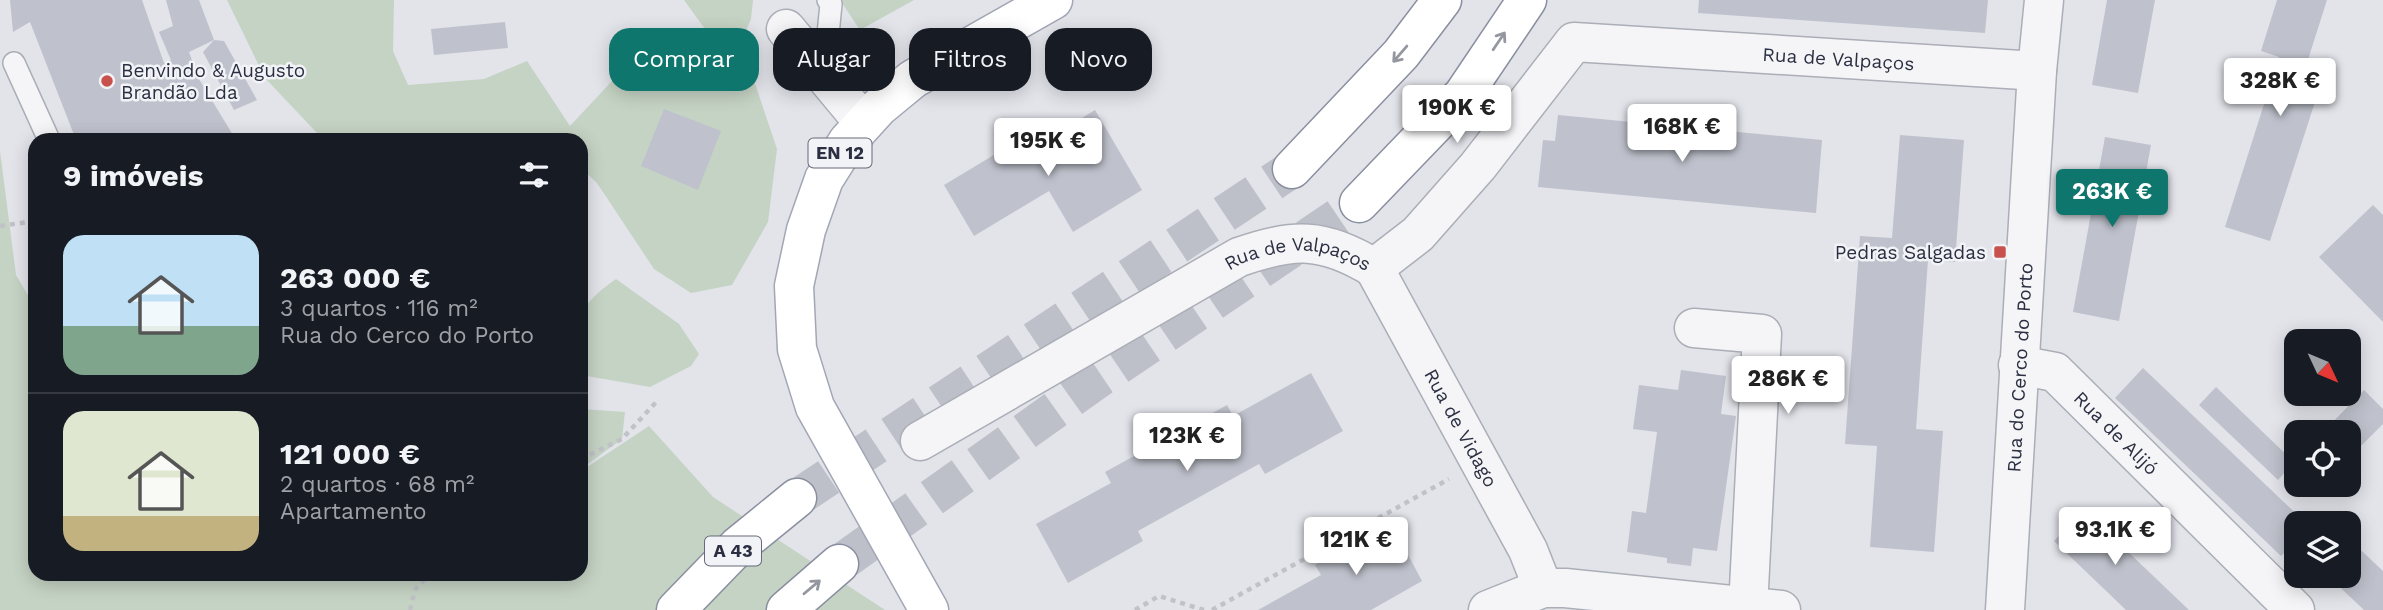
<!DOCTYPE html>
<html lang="pt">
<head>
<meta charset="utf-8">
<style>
  body { margin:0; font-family:"Work Sans",sans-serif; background:#242831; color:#f1f3f6; height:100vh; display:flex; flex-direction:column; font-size:26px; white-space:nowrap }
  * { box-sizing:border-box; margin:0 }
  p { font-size:23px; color:#9ea1a6 }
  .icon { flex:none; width:38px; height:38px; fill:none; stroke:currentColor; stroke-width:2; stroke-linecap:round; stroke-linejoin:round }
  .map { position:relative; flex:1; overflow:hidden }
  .sheet { position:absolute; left:28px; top:133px; width:560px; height:448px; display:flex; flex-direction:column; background:#171b24; border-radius:21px; box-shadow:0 4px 18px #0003 }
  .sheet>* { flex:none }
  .top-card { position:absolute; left:609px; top:28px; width:665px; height:63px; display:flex; gap:14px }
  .needle { width:46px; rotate:134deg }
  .fabs { position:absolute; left:2284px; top:329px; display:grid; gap:14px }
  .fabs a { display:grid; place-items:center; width:77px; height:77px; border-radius:14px; background:#171b24; box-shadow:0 4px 18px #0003; font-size:35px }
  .price { position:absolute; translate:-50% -60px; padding:0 16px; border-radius:7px; background:#fff; color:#222; font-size:23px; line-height:46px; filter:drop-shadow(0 2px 4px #0008) }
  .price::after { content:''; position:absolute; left:50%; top:42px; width:21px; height:16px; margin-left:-10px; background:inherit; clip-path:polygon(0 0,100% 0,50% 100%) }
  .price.current { background:#0f766e; color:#fff }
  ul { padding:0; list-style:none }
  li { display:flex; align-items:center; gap:21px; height:175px; padding:0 35px }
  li+li { border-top:2px solid #363941 }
  li span { display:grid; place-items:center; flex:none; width:196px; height:140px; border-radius:21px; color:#555 }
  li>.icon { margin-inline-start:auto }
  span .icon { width:84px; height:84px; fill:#fffc; stroke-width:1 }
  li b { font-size:30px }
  h2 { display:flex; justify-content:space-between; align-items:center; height:84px; padding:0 35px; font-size:30px }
  .tag { padding:0 24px; border-radius:21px; background:#171b24; box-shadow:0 4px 18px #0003; font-size:24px; line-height:63px }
  .tag.current { background:#0f766e; color:#fff }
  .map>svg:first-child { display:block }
  .green { fill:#c5d3c4 }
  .building { fill:#bfc2cc }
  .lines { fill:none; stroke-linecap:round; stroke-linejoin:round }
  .motorway-tunnel { stroke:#bdc0c8; stroke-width:38; stroke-dasharray:38 19; stroke-linecap:butt }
  .service-casing { stroke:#abaeb7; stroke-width:24 }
  .minor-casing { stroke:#abaeb7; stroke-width:41 }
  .primary-casing { stroke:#a2a6b5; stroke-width:41 }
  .motorway-casing { stroke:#8a8fa0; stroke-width:41 }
  .path { stroke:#c0c2c8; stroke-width:4.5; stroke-dasharray:5 5; stroke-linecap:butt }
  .service { stroke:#f5f5f8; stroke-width:21 }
  .minor { stroke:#f5f5f8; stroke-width:38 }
  .primary { stroke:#fff; stroke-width:38 }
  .motorway { stroke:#fff; stroke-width:38 }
  .oneway { stroke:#9597a0 }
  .poi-dot { fill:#c8514e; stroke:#f2f3f7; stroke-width:2.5 }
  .labels { text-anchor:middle; stroke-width:5; stroke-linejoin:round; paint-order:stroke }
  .shield { fill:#f2f3f7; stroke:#676a78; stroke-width:2 }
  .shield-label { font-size:18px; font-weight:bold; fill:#2b2f41 }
  .street-label { font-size:19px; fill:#2b2f41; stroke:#f2f3f7 }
  .poi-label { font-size:19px; fill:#2b2f41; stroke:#f2f3f7; text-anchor:start }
</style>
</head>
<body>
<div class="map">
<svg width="2383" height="610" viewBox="0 0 2383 610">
  <rect width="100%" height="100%" fill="#e2e4ea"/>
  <!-- green -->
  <path class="green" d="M227,0h167l-1,51 15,34 76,-6 43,-18 43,65 55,-59 80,-38 -21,-29h69l-2,19 -10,23 36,107 -9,73 -36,63 -41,8 -37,-24 -57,-86 -16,-15v-28h-262l-2,-7 -52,-55z
    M840,0h74l-54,30z
    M0,151l16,124 19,32v267h546v-103l68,-45 64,71 172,113h-885z
    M616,279l63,45 20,30 -8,12 -41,21 -69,-12c0,-54 -12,-63 35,-96z
    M581,409l44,3 -3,27 -41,30z"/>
  <!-- building -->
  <path class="building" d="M10,0h132l22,63 7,-3 -12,-28 14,-6 -7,-26h33l15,40 10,1 33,59 -23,10 -31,-58 11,-12 -25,12 10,27 37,61h-160l-46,-118 -17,10z
    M1699,0h289l-3,33 -287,-20z
    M2107,0h48l-17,93 -46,-8z
    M2277,0h50l-21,66 19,5 -55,170 -45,-14 54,-170 -18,-6z
    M505,22l3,26 -74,7 -3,-26z
    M664,109l57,22 -23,59 -57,-24z
    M1095,110l47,80 -69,42 -24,-41 -75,45 -30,-51 80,-48 7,12z
    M1558,115l264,25 -6,73 -278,-26 5,-47 12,1z
    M1900,135l64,5 -9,122 -27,-2 -12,169 27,2 -9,121 -64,-5 7,-101 -32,-2 15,-208 32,2z
    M2105,137l46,8 -32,176 -46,-9z
    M2373,205l10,10v107l-64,-65z
    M2143,368l163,155h-10v18l-15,15 -166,-158z
    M1681,370l45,6 -5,38 15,2 -19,135 -24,-3 -2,18 -24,-3v-5l-40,-6 5,-41 14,2 11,-81 -24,-3 6,-44 39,5z
    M1311,373l32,58 -78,43 -6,-10 -121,67 5,10 -75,42 -32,-59 75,-41 -6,-11 122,-67 6,11z
    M2216,387l78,75 -16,18 -79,-75z
    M2364,390l19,19v15l-35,35v-27h-25z
    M2084,510l105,100h-63l-72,-69z
    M1391,523l31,58 -51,29h-113l63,-35 -6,-10z
    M2348,538l35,33v39h-19l-36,-34h20z"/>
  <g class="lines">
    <!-- motorway-tunnel -->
    <path class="motorway-tunnel" d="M797,498l495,-329
      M839,564l258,-184 262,-177"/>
    <defs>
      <path id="service" d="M14,63l35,77
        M824,75l7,-71 -3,-4"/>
      <g id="minor">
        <path d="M786,29l78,94"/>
        <path id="s1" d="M1374,268l154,282 15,38"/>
        <path d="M1694,328l68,6 -14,274"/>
        <path id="s2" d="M2018,365l37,7 240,238"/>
        <path id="s3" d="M920,441l319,-184c55,-19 84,-20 135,11l44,-34 60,-68 96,-124 463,29"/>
        <path d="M1488,610l55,-22h22l216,22"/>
        <path id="s4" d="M2005,610l32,-539 7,-71"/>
      </g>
      <path id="primary" d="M929,610l-114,-203 -18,-58 -3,-63 12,-56 18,-51 24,-38 31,-34 34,-28 140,-79"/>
      <path id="motorway" d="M1292,169l109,-115 41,-54
        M1359,203l104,-108 64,-95
        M676,610l62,-64 59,-48
        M786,610l53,-46"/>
    </defs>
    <!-- service casing -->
    <use href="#service" class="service-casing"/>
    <!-- minor casing -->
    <use href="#minor" class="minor-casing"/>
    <!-- primary casing -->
    <use href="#primary" class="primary-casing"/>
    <!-- motorway casing -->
    <use href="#motorway" class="motorway-casing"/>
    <!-- path -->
    <path class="path" d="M0,226l35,-5
      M581,459l41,-20 37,-40
      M410,610l5,-20 14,-16
      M1135,610l24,-14 45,14
      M1212,610l237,-131"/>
    <!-- service -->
    <use href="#service" class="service"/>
    <!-- minor -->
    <use href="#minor" class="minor"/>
    <!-- primary -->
    <use href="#primary" class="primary"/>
    <!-- motorway -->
    <use href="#motorway" class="motorway"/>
  </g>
  <!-- one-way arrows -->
  <defs><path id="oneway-shaft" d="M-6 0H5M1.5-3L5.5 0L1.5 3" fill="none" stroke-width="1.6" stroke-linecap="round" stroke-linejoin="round" transform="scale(1.75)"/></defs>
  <g class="oneway">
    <use href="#oneway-shaft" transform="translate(1499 41) rotate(-56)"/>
    <use href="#oneway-shaft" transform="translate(1400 54) rotate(131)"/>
    <use href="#oneway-shaft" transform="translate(812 587) rotate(-40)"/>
  </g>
  <!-- markers -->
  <g class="poi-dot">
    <circle cx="107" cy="81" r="7"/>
    <rect x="1993" y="245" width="14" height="14" rx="3.5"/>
  </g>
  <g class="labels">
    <!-- shield labels -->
    <g class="shield">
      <rect x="808.5" y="138.5" width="63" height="29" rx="5"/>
      <rect x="705" y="536.5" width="56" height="29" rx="5"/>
    </g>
    <g class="shield-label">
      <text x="840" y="159">EN 12</text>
      <text x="733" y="557">A 43</text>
    </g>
    <!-- street labels -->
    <g class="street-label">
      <text dy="7" stroke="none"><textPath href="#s3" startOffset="1078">Rua de Valpaços</textPath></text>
      <text dy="7" stroke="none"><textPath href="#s3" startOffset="429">Rua de Valpaços</textPath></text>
      <text dy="7" stroke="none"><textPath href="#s4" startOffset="243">Rua do Cerco do Porto</textPath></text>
      <text dy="7" stroke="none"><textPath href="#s1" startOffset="182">Rua de Vidago</textPath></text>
      <text dy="7" stroke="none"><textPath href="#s2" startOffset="124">Rua de Alijó</textPath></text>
    </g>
    <!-- poi labels -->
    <g class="poi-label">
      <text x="121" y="77">Benvindo &amp; Augusto<tspan x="121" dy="22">Brandão Lda</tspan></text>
      <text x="1986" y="259" text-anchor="end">Pedras Salgadas</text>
    </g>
  </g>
</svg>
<div class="fabs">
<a><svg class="needle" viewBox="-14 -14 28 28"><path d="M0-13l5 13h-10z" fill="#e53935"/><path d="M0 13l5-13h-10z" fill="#9ea1a6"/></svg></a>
<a><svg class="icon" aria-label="locate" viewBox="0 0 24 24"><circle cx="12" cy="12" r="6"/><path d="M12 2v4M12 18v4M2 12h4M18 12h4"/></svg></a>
<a><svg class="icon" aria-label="layers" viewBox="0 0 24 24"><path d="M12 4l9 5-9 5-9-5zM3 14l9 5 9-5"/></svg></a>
</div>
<b class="price" style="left:2280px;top:118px">328K €</b>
<b class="price" style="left:1457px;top:145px">190K €</b>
<b class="price" style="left:1682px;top:164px">168K €</b>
<b class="price" style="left:1048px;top:178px">195K €</b>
<b class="price current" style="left:2112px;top:229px">263K €</b>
<b class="price" style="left:1788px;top:416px">286K €</b>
<b class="price" style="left:1187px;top:473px">123K €</b>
<b class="price" style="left:2115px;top:567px">93.1K €</b>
<b class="price" style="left:1356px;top:577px">121K €</b>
<div class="top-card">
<a class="tag current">Comprar</a>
<a class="tag">Alugar</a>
<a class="tag">Filtros</a>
<a class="tag">Novo</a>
</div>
<section class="sheet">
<h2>9 imóveis<svg class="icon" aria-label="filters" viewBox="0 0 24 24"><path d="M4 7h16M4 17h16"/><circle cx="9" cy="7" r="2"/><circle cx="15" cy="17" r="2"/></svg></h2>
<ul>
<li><span style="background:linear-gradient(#bfe0f5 65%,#7fa58c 0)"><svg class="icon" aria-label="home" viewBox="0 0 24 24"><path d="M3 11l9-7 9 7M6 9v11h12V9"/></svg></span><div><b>263 000 €</b><p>3 quartos · 116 m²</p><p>Rua do Cerco do Porto</p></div></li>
<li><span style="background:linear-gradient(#dfe7d0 75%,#c2b280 0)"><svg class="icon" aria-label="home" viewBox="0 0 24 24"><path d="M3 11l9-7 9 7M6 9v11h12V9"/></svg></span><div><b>121 000 €</b><p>2 quartos · 68 m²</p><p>Apartamento</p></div></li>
</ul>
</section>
</div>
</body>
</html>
